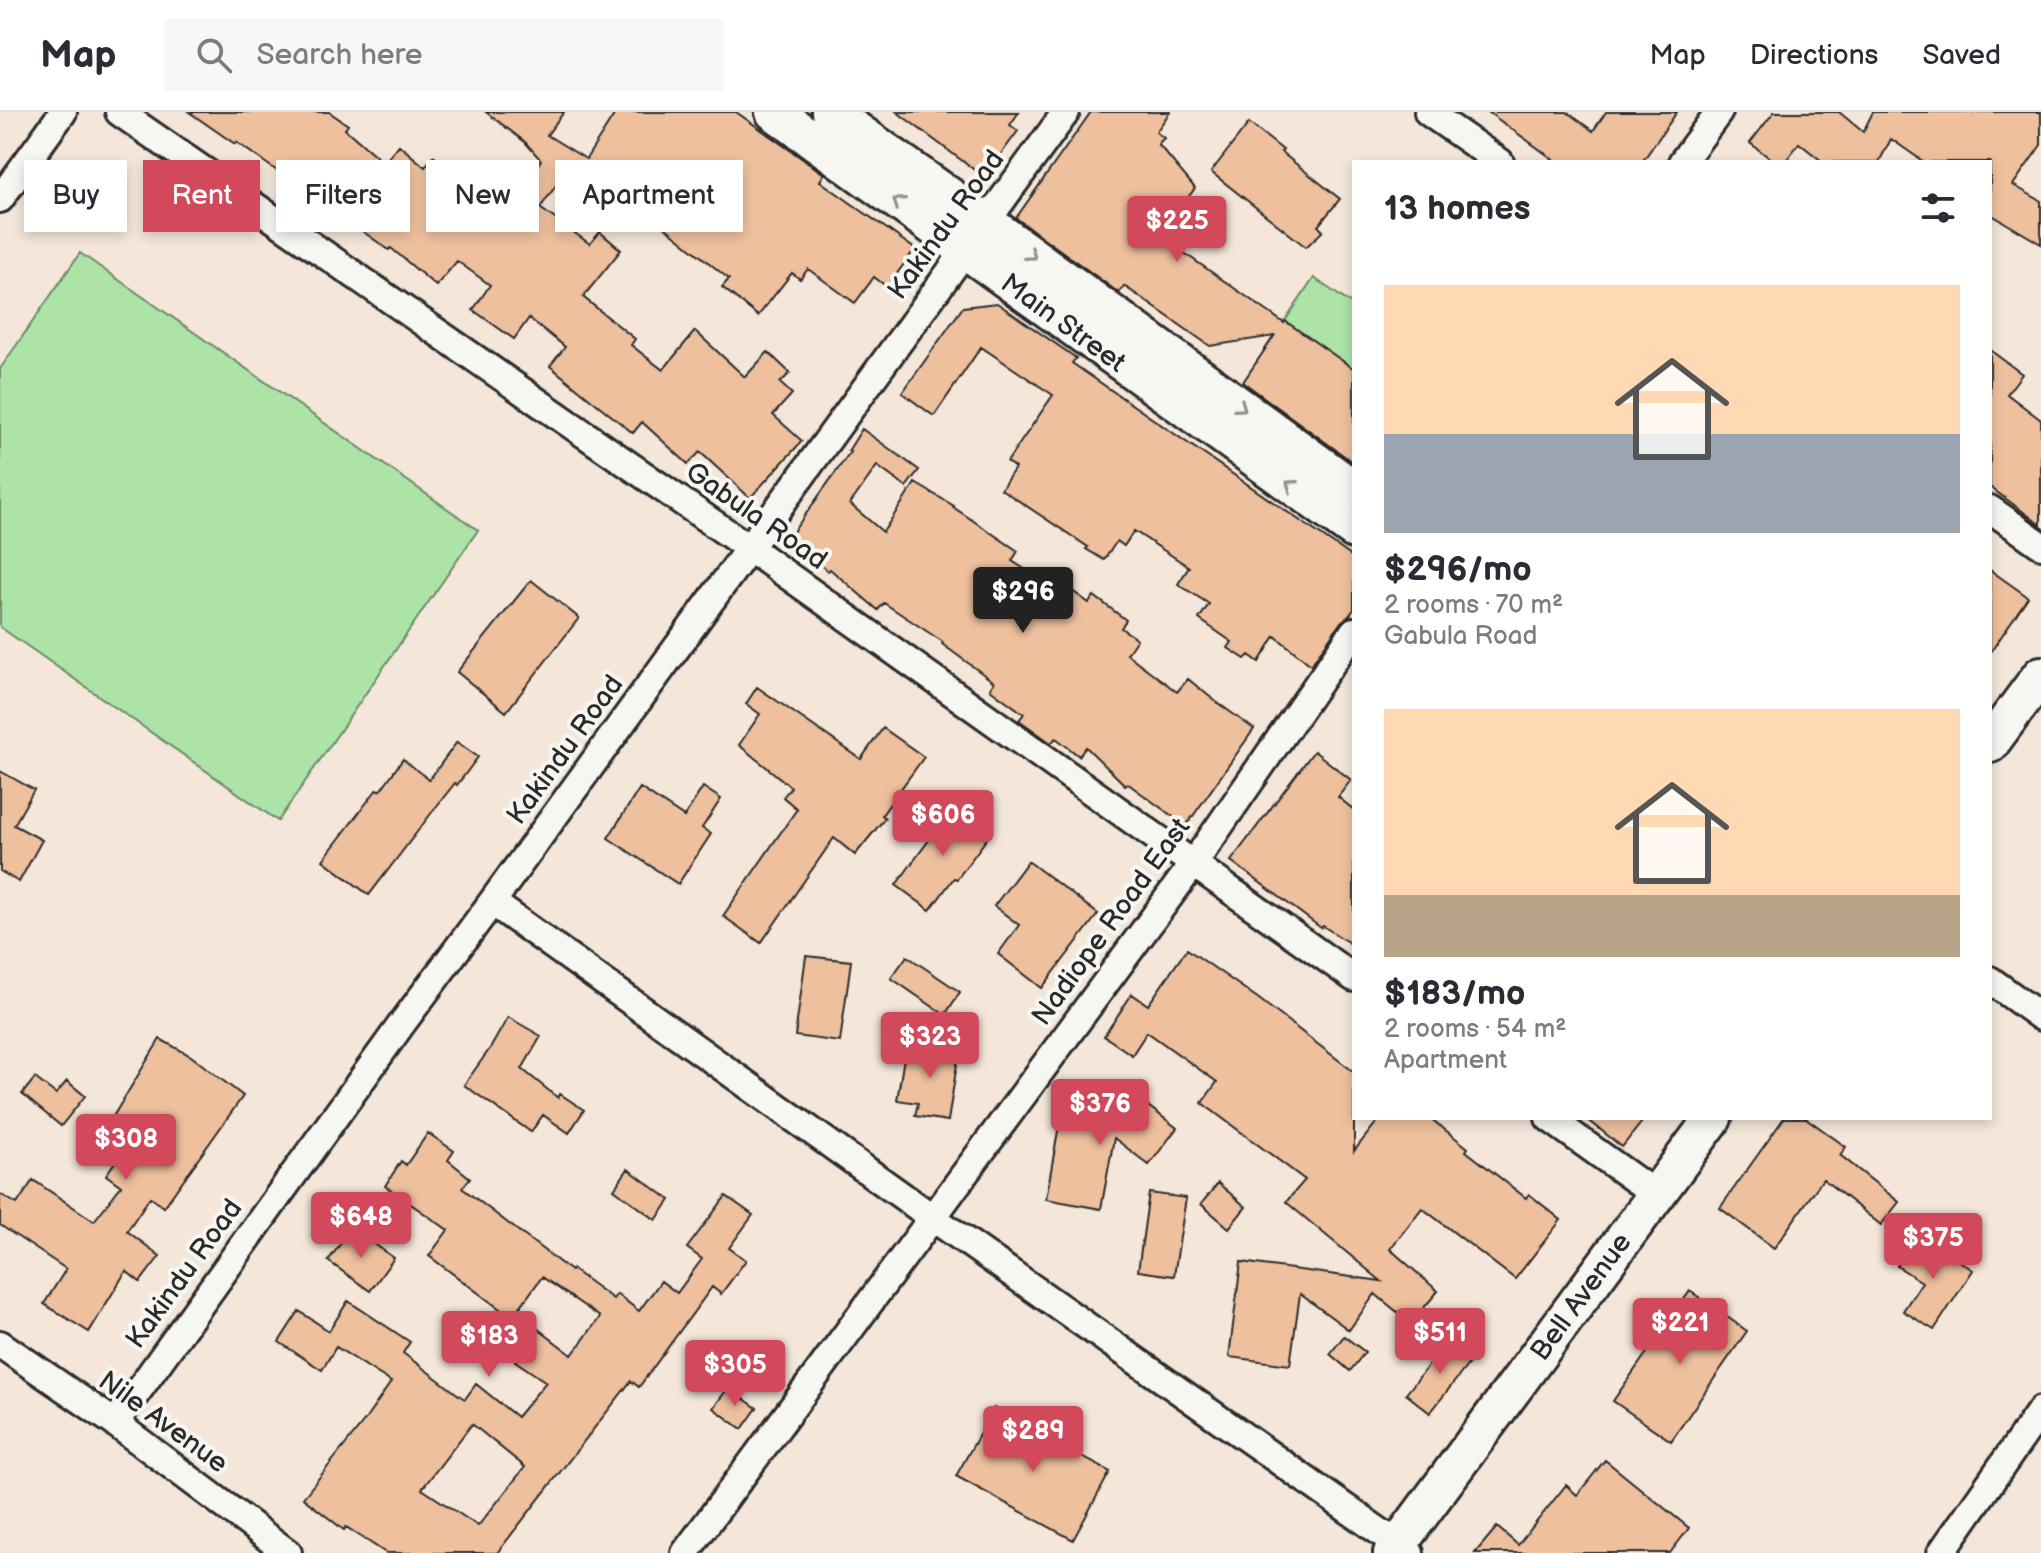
<!DOCTYPE html>
<html lang="en">
<head>
<meta charset="utf-8">
<style>
  body { margin:0; font-family:"Balsamiq Sans",sans-serif; background:#f7f7f7; color:#2b2b33; height:100vh; display:flex; flex-direction:column; font-size:30px; white-space:nowrap }
  * { box-sizing:border-box; margin:0 }
  p { font-size:26px; color:#7c7c81 }
  .icon { flex:none; width:44px; height:44px; fill:none; stroke:currentColor; stroke-width:2; stroke-linecap:round; stroke-linejoin:round }
  .map { position:relative; flex:1; overflow:hidden }
  .drawer { position:absolute; left:1352px; top:48px; width:640px; height:960px; display:flex; flex-direction:column; background:#fff; border-radius:0px; box-shadow:0 4px 12px #0003 }
  .drawer>* { flex:none }
  .hud { position:absolute; left:24px; top:48px; width:760px; height:72px; display:flex; gap:16px }
  .price { position:absolute; translate:-50% -68px; padding:0 18px; border-radius:8px; background:#d1495b; color:#fff; font-size:26px; line-height:52px; filter:drop-shadow(0 2px 4px #0008) }
  .price::after { content:''; position:absolute; left:50%; top:48px; width:24px; height:18px; margin-left:-12px; background:inherit; clip-path:polygon(0 0,100% 0,50% 100%) }
  .price.active { background:#222; color:#fff }
  ul { padding:0; list-style:none }
  li { display:grid; align-content:center; gap:16px; height:424px; padding:0 32px }
  li span { display:grid; place-items:center; height:248px; border-radius:0px; color:#555 }
  li>.icon { margin-inline-start:auto }
  span .icon { width:144px; height:144px; fill:#fffc; stroke-width:1 }
  li b { font-size:34px }
  h2 { display:flex; justify-content:space-between; align-items:center; height:96px; padding:0 32px; font-size:34px }
  .tag { padding:0 28px; border-radius:0px; background:#fff; box-shadow:0 4px 12px #0003; font-size:28px; line-height:72px }
  .tag.active { background:#d1495b; color:#fff }
  header { display:flex; align-items:center; gap:48px; box-sizing:border-box; height:112px; padding:0 40px; background:#fff; border-bottom:2px solid #e1e1e2 }
  header strong { font-size:38px }
  nav { display:flex; gap:44px; margin-inline-start:auto; font-size:28px }
  .search { width:560px; height:72px; background:#f7f7f7; display:flex; align-items:center; gap:20px; box-sizing:border-box; padding:0 28px; border-radius:0px; color:#7c7c81; font-size:30px }
  .map>svg:first-child { display:block }
  .green { fill:#ace4a7; stroke:#6c8869; stroke-width:2 }
  .building { fill:#eec09e; stroke:#2b2b2b; stroke-width:2; fill-rule:evenodd }
  .lines { fill:none; stroke-linecap:round; stroke-linejoin:round }
  .street-casing { stroke:#2b2b2b; stroke-width:32 }
  .secondary-casing { stroke:#2b2b2b; stroke-width:42 }
  .street { stroke:#f6f6f2; stroke-width:26 }
  .secondary { stroke:#f6f6f2; stroke-width:36 }
  .oneway { stroke:#90908e }
  .labels { text-anchor:middle; stroke-width:8; stroke-linejoin:round; paint-order:stroke }
  .street-label { font-size:28px; fill:#2b2b2b; stroke:#f6f6f2 }
</style>
</head>
<body>
<header>
<strong>Map</strong>
<div class="search"><svg class="icon" aria-label="search" viewBox="0 0 24 24"><circle cx="10" cy="10" r="6"/><path d="M15 15l6 6"/></svg>Search here</div>
<nav><a>Map</a><a>Directions</a><a>Saved</a></nav>
</header>
<div class="map">
<svg width="2041" height="1441" viewBox="0 0 2041 1441">
  <rect width="100%" height="100%" fill="#f4e6d9"/>
  <filter id="ink" filterUnits="userSpaceOnUse"><feTurbulence type="fractalNoise" baseFrequency=".0125" numOctaves="2"/><feDisplacementMap in="SourceGraphic" scale="16" xChannelSelector="R" yChannelSelector="G"/><feConvolveMatrix kernelMatrix="1 2 1 2 8 2 1 2 1" color-interpolation-filters="sRGB"/></filter>
  <g filter="url(#ink)">
    <!-- green -->
    <path class="green" d="M80,141l398,277 -200,291 -278,-194v-258z
      M1314,166l40,28v63l-69,-48z"/>
    <!-- building -->
    <path class="building" d="M189,0h140l19,13 -3,4 39,34 15,-18 26,22 8,-11 20,15 2,-4 30,21 1,-3 25,17 30,-42 -16,-18 -39,-30h78l-17,23 39,24 30,-47h120l88,62 -4,7 95,68 -28,38 -13,-10 -19,26 -47,-34 -8,10 -8,-6 -34,43 -36,-29 7,-8 -68,-55 -1,1 -20,-16 -9,12 -66,-48 -25,35 50,36 10,-12 21,18 -38,47 52,42 -4,6 32,25 32,-39 50,46 23,-25 22,21 -10,10 12,11 -19,21 29,26 -52,57 -50,-46 -12,12 -46,-42 -9,11 -45,-36 -38,-31 15,-19 -36,-29 -15,21 -41,-29 17,-25 -33,-24 -21,25 -45,-38 -2,2 -153,-108 -1,2z
      M897,0h122l-9,13 8,6 -34,46z
      M1091,0h79l-14,20 8,6 -6,6 37,44 -35,48 124,87 1,-2 69,48v94l-111,-81 31,-46 -64,10 -86,-60 -5,7 -103,-75z
      M1488,0h79l26,19 13,-19h71l-35,50h-85z
      M1774,0h65l24,20 10,-20h168v33l-28,40 28,16v43l-49,-29 -2,3v-56h-66l-33,-23 -12,23h-56l-24,-19 -14,19h-10l-25,-19z
      M1249,11l34,27 -2,2 59,47 -22,27 5,5 -17,16 -95,-75z
      M997,191l79,55 -4,5 282,195v51l-5,7 -8,6 -30,43 -36,-29 -16,26 -10,-7 -4,4 -17,-11 4,-6 -33,-23 10,-15 -31,-20 11,-17 -55,-36 -10,15 -7,-5 -13,19 -18,-11 2,-2 -87,-58 14,-21 -8,-6 46,-67 -72,-48 -47,69 -32,-23 61,-86z
      M1990,238l32,24 -15,20 34,26v105l-51,-38z
      M862,317l57,41 -13,17 -29,-21 -27,38 33,28 32,-49 39,23 -1,1 65,44 -6,10 55,35 4,-6 18,13 5,-7 32,24 -5,8 16,11 -10,15 50,38 11,-13 27,22 39,28 -68,97 -59,-43 -2,2 -39,-38 -7,9 -23,-18 -5,5 -32,-23 5,-6 -34,-25 4,-7 -52,-38 1,-2 -59,-39 -6,7 -48,-41 -2,2 -40,-32 62,-87 -2,-1z
      M1990,458l38,27 -38,56z
      M531,468l48,38 -73,94 -49,-40z
      M757,575l104,72 22,-31 41,29 -42,58 3,3 -30,37 -21,-17 -73,105 -38,-27 74,-107 -14,-12 8,-10 -52,-42 21,-31 -14,-10z
      M457,630l21,15 -21,28 -2,-2 -19,24 -67,88 -46,-35 54,-71 3,2 23,-32 26,21z
      M1314,639l37,29 -13,17 16,13v136l-31,-20 -2,2 -90,-67z
      M0,659l34,19 -20,35 28,15 -23,42 -19,-11z
      M703,675l18,12 -19,29 9,6 -33,50 -70,-46 32,-50 44,29z
      M954,694l37,27 -34,46 -3,-1 -24,32 -34,-25z
      M1028,749l70,53 -56,74 -44,-34 21,-29 -25,-19z
      M1187,837l72,50 95,73v79l26,-33h50l38,30 -2,3 60,47 3,-4 32,26 -46,59 -93,-71 -32,41 48,42 -27,32 -36,-29 -26,36 -49,-36 -10,71 -61,-8 12,-95 140,19 -95,-79 19,-22 -103,-77 15,-21 -70,-50 -15,23 -28,-19 28,-42 16,11z
      M806,844l45,5 -11,81 -45,-6z
      M907,844l53,36 -15,23 -54,-37z
      M508,905l33,19 -19,33 36,29 2,-4 24,16 -15,23 -26,-18 -12,17 -67,-47 27,-38z
      M160,927l31,17 52,40 -79,111 -14,-10 -23,34 33,25 -20,26 -14,-11 -37,61 -45,-28 22,-35 -66,-44v-31l17,10 16,-24 61,41 27,-35 -15,-11 13,-19 -22,-13z
      M927,928l33,5 -12,76 -33,-5 3,-13 -21,-3 8,-48 19,3z
      M35,966l21,16 11,-13 18,15 -24,30 -39,-32z
      M1064,985l75,13 5,-7 33,25 -28,37 -35,-27 -13,71 -55,-10z
      M1586,1006h59l-23,29z
      M1784,1006h22l40,29 -6,8 59,47 -18,23 -58,-46 -49,69 -54,-40z
      M428,1021l26,18 -6,9 22,18 -8,10 109,83 1,-2 41,30 4,-5 22,17 22,-30 16,12 25,-34 -15,-11 39,-52 27,19 -24,33 17,12 -25,34 -9,-7 -73,100 -8,-6 -134,172h-111l-40,-26 -2,3 -41,-32 62,-78 26,-38 -55,-35 -14,23 -43,-28 20,-31 30,20 19,-30 62,41 -7,11 57,43 5,3 11,-15 41,33 29,-35 -31,-21 1,-2 -17,-13 22,-30 51,39 28,-38 -58,-40 -30,41 -83,-62 19,-26 -63,-44 16,-25 5,4zM472,1312l53,43 -47,59 -56,-37z
      M628,1057l42,31 -14,20 -42,-31z
      M1218,1071l28,24 -17,21 -28,-24z
      M1149,1081l37,5 -12,78 -36,-5z
      M352,1116l42,30 -24,33 -42,-30z
      M1918,1122l55,36 -39,60 -31,-19 19,-29 -25,-16z
      M1690,1179l57,40 -76,110 -58,-40z
      M1344,1224l21,16 -15,19 -20,-17z
      M1449,1227l24,19 -43,55 -24,-19z
      M728,1276l29,20 -15,21 -29,-21z
      M994,1296l116,64 -37,68 -117,-64z
      M1605,1348l84,68 -19,25h-195l22,-26 21,18 48,-60 11,10z"/>
    <g class="lines">
      <defs>
        <path id="street" d="M119,0l630,436 605,430
          M1428,0l72,50
          M1682,50l37,-50
          M0,87l63,-87
          M1990,397l51,36
          M492,790l441,316 477,335
          M1990,868l51,37
          M1549,1006l106,76
          M0,1232l115,79 173,130
          M115,1311l286,-398 91,-123 574,-790
          M685,1441l509,-690 160,-232
          M1941,1441l100,-143"/>
        <path id="secondary" d="M774,0l580,418
          M830,0l156,110 368,267
          M1990,632l51,-69
          M1392,1441l321,-435"/>
      </defs>
      <!-- street casing -->
      <use href="#street" class="street-casing"/>
      <!-- secondary casing -->
      <use href="#secondary" class="secondary-casing"/>
      <!-- street -->
      <use href="#street" class="street"/>
      <!-- secondary -->
      <use href="#secondary" class="secondary"/>
    </g>
    <!-- one-way arrows -->
    <defs><path id="oneway-chevron" d="M-2-3.5L2.5 0L-2 3.5" fill="none" stroke-width="1.6" stroke-linecap="round" stroke-linejoin="round" transform="scale(2)"/></defs>
    <g class="oneway">
      <use href="#oneway-chevron" transform="translate(898 90) rotate(-144)"/>
      <use href="#oneway-chevron" transform="translate(1031 143) rotate(36)"/>
      <use href="#oneway-chevron" transform="translate(1241 295) rotate(36)"/>
      <use href="#oneway-chevron" transform="translate(1291 373) rotate(-144)"/>
    </g>
  </g>
  <g class="labels">
    <!-- street labels -->
    <g class="street-label">
      <text transform="translate(945 112) rotate(-54)" y="10">Kakindu Road</text>
      <text transform="translate(1064 210) rotate(36)" y="10">Main Street</text>
      <text transform="translate(757 403) rotate(35)" y="10">Gabula Road</text>
      <text transform="translate(564 637) rotate(-54)" y="10">Kakindu Road</text>
      <text transform="translate(1110 809) rotate(-54)" y="10">Nadiope Road East</text>
      <text transform="translate(183 1161) rotate(-54)" y="10">Kakindu Road</text>
      <text transform="translate(1580 1184) rotate(-54)" y="10">Bell Avenue</text>
      <text transform="translate(164 1309) rotate(36)" y="10">Nile Avenue</text>
    </g>
  </g>
</svg>
<b class="price" style="left:1177px;top:152px">$225</b>
<b class="price active" style="left:1023px;top:523px">$296</b>
<b class="price" style="left:943px;top:746px">$606</b>
<b class="price" style="left:930px;top:968px">$323</b>
<b class="price" style="left:1100px;top:1035px">$376</b>
<b class="price" style="left:126px;top:1070px">$308</b>
<b class="price" style="left:361px;top:1148px">$648</b>
<b class="price" style="left:1933px;top:1169px">$375</b>
<b class="price" style="left:1680px;top:1254px">$221</b>
<b class="price" style="left:1440px;top:1264px">$511</b>
<b class="price" style="left:489px;top:1267px">$183</b>
<b class="price" style="left:735px;top:1296px">$305</b>
<b class="price" style="left:1033px;top:1362px">$289</b>
<div class="hud">
<a class="tag">Buy</a>
<a class="tag active">Rent</a>
<a class="tag">Filters</a>
<a class="tag">New</a>
<a class="tag">Apartment</a>
</div>
<section class="drawer">
<h2>13 homes<svg class="icon" aria-label="filters" viewBox="0 0 24 24"><path d="M4 7h16M4 17h16"/><circle cx="9" cy="7" r="2"/><circle cx="15" cy="17" r="2"/></svg></h2>
<ul>
<li><span style="background:linear-gradient(#ffd9b3 60%,#9aa5b1 0)"><svg class="icon" aria-label="home" viewBox="0 0 24 24"><path d="M3 11l9-7 9 7M6 9v11h12V9"/></svg></span><div><b>$296/mo</b><p>2 rooms · 70 m²</p><p>Gabula Road</p></div></li>
<li><span style="background:linear-gradient(#ffd9b3 75%,#b9a48a 0)"><svg class="icon" aria-label="home" viewBox="0 0 24 24"><path d="M3 11l9-7 9 7M6 9v11h12V9"/></svg></span><div><b>$183/mo</b><p>2 rooms · 54 m²</p><p>Apartment</p></div></li>
</ul>
</section>
</div>
</body>
</html>
